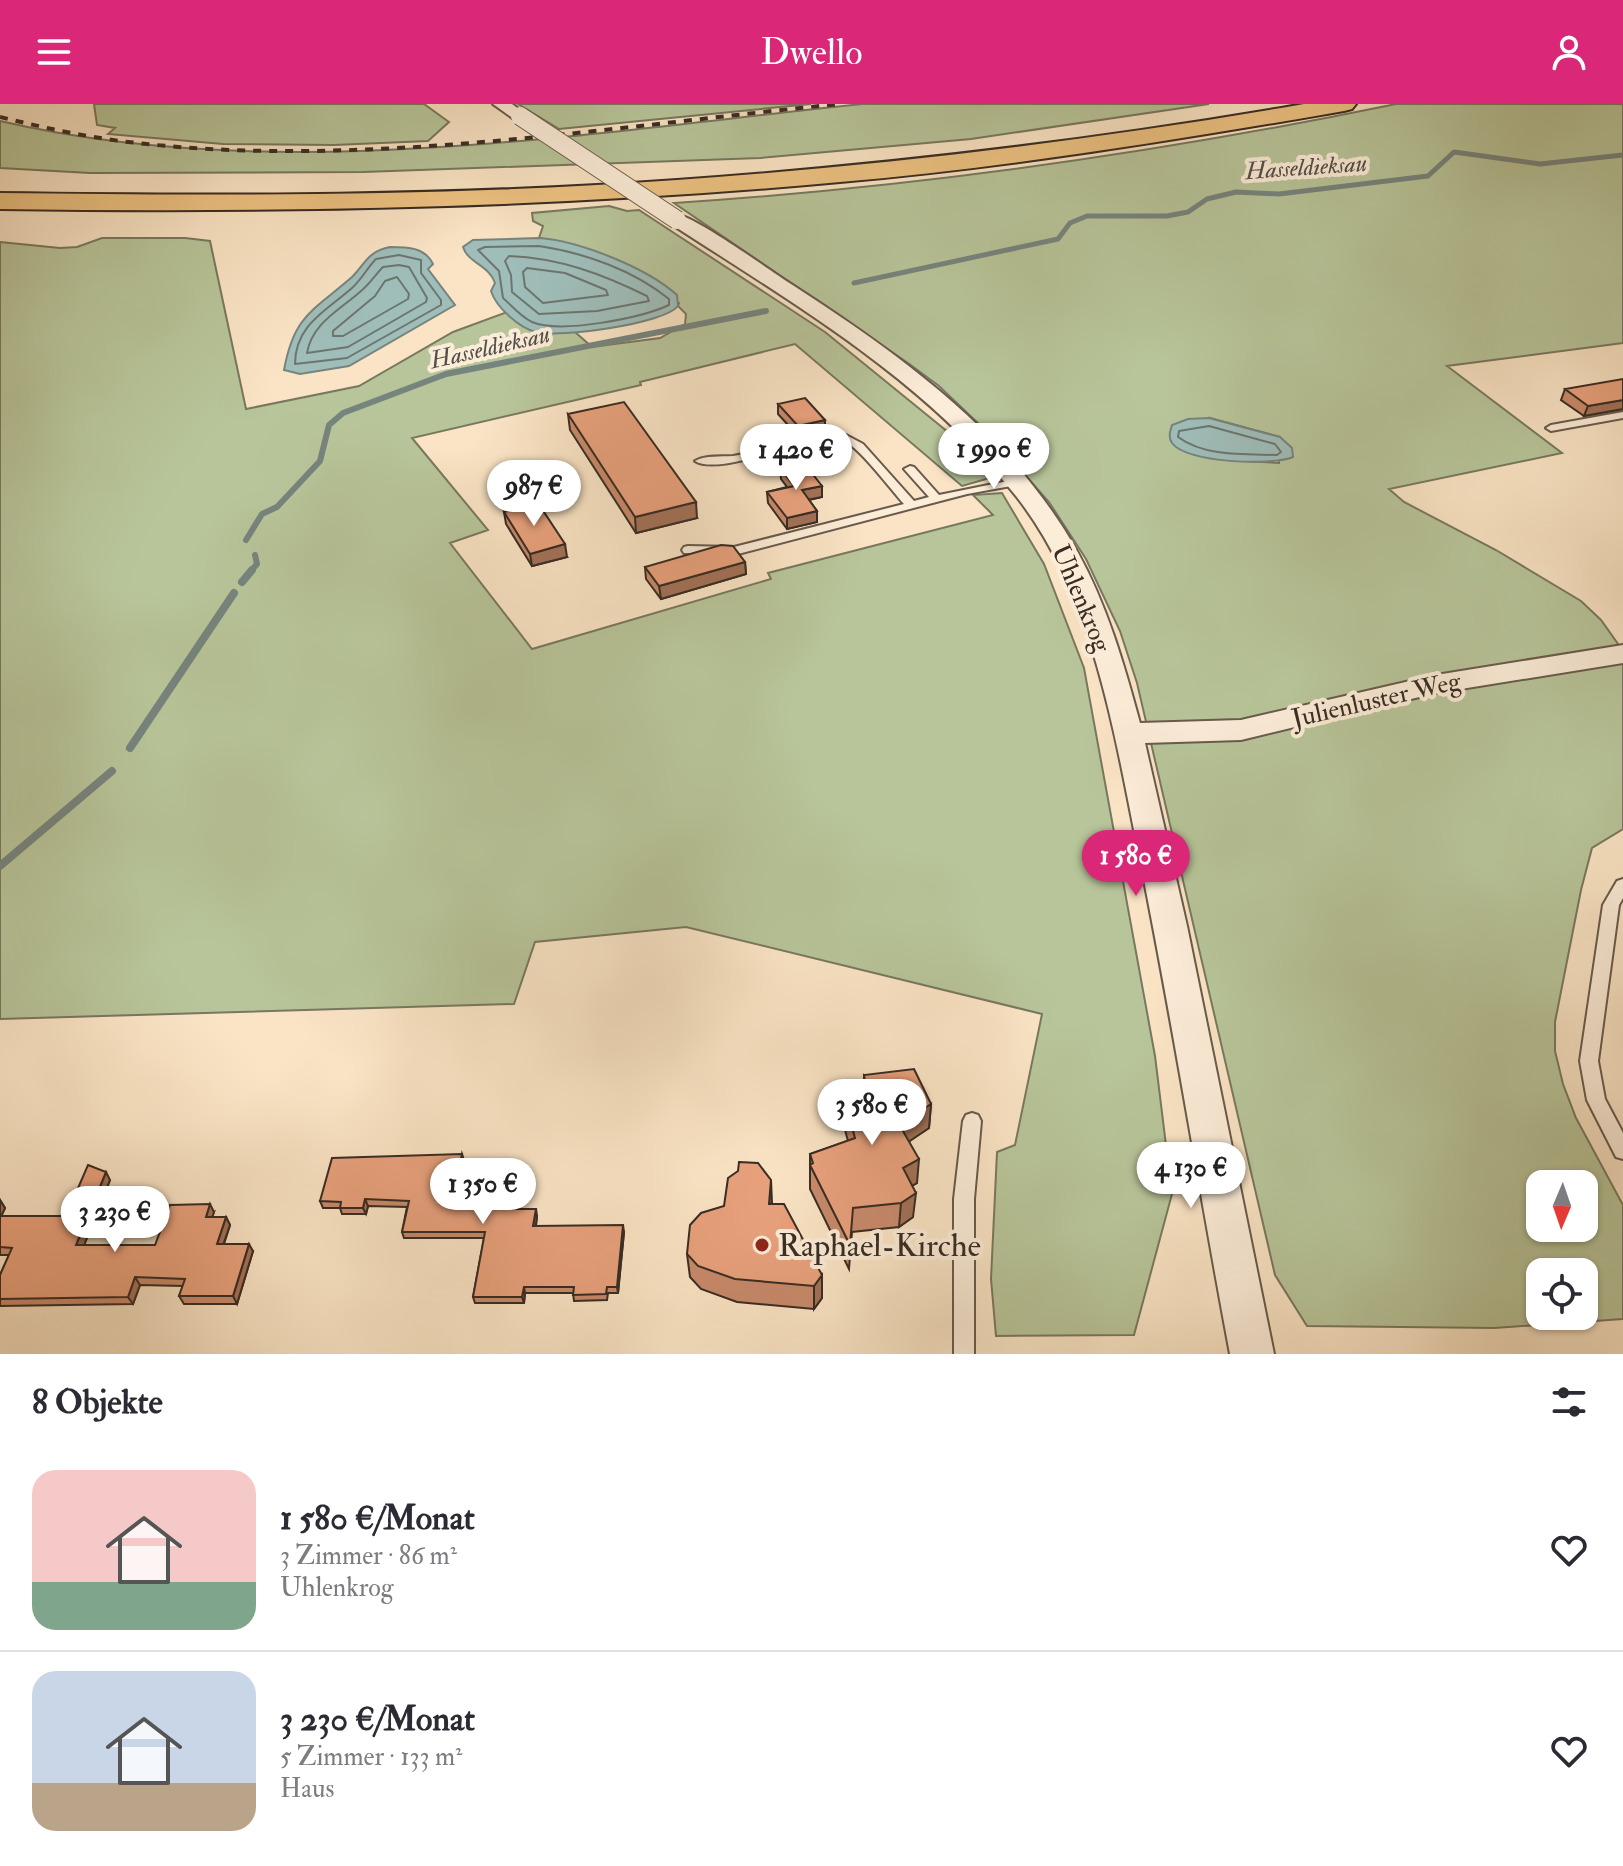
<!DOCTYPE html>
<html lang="de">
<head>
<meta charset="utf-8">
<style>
  body { margin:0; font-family:"IM FELL Double Pica",serif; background:#f7f7f7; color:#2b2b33; height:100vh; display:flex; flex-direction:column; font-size:30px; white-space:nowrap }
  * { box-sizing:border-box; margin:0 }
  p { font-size:26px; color:#7c7c81 }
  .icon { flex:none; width:44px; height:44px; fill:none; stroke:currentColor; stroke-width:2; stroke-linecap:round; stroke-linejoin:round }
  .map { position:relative; height:1250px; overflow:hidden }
  .side { display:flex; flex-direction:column; background:#fff; flex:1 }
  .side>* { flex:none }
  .needle { width:52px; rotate:182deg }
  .fabs { position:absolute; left:1526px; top:1066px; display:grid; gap:16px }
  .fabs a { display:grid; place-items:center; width:72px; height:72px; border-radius:16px; background:#fff; box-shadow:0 2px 6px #0004; font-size:40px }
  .price { position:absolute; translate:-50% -68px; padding:0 18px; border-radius:28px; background:#fff; color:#222; font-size:26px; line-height:52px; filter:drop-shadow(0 2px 4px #0008) }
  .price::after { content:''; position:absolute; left:50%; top:48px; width:24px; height:18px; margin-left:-12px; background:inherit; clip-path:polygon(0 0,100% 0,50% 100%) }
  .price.current { background:#db2777; color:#fff }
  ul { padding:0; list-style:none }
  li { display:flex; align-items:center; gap:24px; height:200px; padding:0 32px }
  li+li { border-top:2px solid #e1e1e2 }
  li span { display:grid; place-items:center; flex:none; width:224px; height:160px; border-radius:24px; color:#555 }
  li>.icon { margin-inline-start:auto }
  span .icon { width:96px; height:96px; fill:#fffc; stroke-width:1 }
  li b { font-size:34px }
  h2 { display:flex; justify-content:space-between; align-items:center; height:96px; padding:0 32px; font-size:34px }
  header { display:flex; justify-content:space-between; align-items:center; height:104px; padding:0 32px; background:#db2777; color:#fff; font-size:36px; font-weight:600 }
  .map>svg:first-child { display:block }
  .green { fill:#b8c59a; stroke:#78785f; stroke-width:2; fill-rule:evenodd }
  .water { fill:#9fbeba; stroke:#76847e; stroke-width:2 }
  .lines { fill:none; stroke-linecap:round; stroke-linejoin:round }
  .shore { stroke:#6c756f; stroke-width:2 }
  .stream-far2 { stroke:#76847e; stroke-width:5 }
  .stream-far1 { stroke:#76847e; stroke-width:6 }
  .stream { stroke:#76847e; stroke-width:8 }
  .lane-casing { stroke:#685a4c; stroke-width:4 }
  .street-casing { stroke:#685a4c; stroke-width:4 }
  .highway-casing { stroke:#382c24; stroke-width:4 }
  .lane { fill:#fcedd9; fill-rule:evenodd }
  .street { fill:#fcedd9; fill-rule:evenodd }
  .highway { fill:#edc282; fill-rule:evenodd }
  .rail { stroke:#382c24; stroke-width:4; stroke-dasharray:8 8; stroke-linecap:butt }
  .street-bridge-casing { stroke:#685a4c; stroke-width:20; stroke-linecap:butt }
  .street-bridge { stroke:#fcedd9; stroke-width:18 }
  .wall { fill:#c88a6b; stroke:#382c24; stroke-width:2 }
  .shaded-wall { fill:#a27157; stroke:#382c24; stroke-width:2 }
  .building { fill:#e8a17c; stroke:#382c24; stroke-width:2 }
  .poi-dot { fill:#8f2418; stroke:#fcedd9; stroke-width:3 }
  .labels { text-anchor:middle; stroke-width:8; stroke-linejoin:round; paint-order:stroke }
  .far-water-label { font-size:24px; font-style:italic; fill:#52504a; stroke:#fcedd9 }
  .street-label { font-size:26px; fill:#382c24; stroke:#fcedd9 }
  .near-poi-label { font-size:32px; fill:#382c24; stroke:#fcedd9; text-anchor:start }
</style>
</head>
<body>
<header><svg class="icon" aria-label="menu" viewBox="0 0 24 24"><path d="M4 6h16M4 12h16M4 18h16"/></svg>Dwello<svg class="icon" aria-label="person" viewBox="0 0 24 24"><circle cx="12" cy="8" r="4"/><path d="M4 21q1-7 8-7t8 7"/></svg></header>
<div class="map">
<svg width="1623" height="1250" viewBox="0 0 1623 1250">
  <rect width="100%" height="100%" fill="#fae4c5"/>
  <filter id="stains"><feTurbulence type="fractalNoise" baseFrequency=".0025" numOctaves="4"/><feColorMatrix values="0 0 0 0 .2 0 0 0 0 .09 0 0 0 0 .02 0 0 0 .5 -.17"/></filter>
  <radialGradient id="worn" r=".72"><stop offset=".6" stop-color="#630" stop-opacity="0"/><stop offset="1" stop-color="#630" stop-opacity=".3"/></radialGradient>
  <!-- green -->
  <path class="green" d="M94,0h330l25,18 -21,19 -94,4 -111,-1 -115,-10 7,-6 -18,-3z
    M518,0h293l-252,25z
    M862,0h347l-238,35 -211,19 -397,14 -273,1 -90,-5v-47c278,65 581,12 862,-17z
    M1396,0h227v239l-176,23 115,87 -173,36 15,13 92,48 85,51 20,19 22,31v178l-31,19 -11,42 -26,132v29l8,33 13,34 47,87v114l-129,9 -187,-2 -32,-51 -138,-592 -17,-52 -34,-72 -37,-57 -67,-75 -43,-41 -31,-23 -234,-160c243,-16 484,-50 722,-99zM1210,314l70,19 -1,26 -52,-3zM1540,1080h44v44h-44zM1540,1168h44v44h-44z
    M609,102l18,5 12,-1 186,122 134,109 31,37 -28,8 -167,-142 -155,38 1,3 -229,53 76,92 -38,13 82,106 239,-70 -3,-6 225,-58 -20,-20 29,-2 42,71 40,104 71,388 17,138 -38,141 -138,1 -5,-57 6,-127 18,-7 27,-131 -356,-87 -151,15 -21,62 -514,15v-777l60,6 17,-1 25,-9h83l25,3 36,168 113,-23 94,-54 54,-20 26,19 42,1 17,15 68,-9 25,-14 1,-10 -8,-8 1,-3 -116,-61 -24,-4 4,-12 -10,-5 -1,-8z"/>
  <!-- water -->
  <path class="water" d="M539,134c41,3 108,30 138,57l1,11c-14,18 -119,32 -142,26 -17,-4 -40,-25 -45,-41l4,-8c-6,-18 -27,-20 -32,-36l10,-7z
    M390,143c17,0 35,0 43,17l-5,5 27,36 -106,61 -49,8 -16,-4c10,-55 29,-59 68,-93 13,-13 16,-26 38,-30z
    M1209,314l71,19 12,11 1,9c-21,9 -107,6 -121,-14 -4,-6 -2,-11 0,-18l16,-6z"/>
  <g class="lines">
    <!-- shore -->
    <path class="shore" d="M539,142c46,7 94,24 130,53v6c-28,13 -108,29 -137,17 -11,-5 -20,-16 -29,-24l-4,-27 -21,-21 7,-3z
      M399,151l22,5v13l20,27v5l-94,53 -52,6c0,-39 31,-53 57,-76 10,-9 15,-20 24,-29z
      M509,152c51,2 93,18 138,40l2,5 -52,10 -58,3 -27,-22 -1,-17 -6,-14z
      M399,161l10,2 18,31 -1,4 -78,45 -41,6c5,-30 33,-43 54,-62 9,-7 14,-16 22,-24z
      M527,164l38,5 41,17 2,5 -65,8 -18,-16 -2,-15z
      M397,173l12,17 -1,5 -65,37h-10v-5l42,-35 10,-15z
      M1209,322l66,18 6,8 -4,3c-32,-1 -72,2 -99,-18l1,-6z"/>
    <!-- stream-far2 -->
    <path class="stream-far2" d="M854,179l204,-44 12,-16 17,-7h80l21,-4 19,-13 29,-7 43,2 149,-18 26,-24 86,12 83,-9"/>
    <!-- stream-far1 -->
    <path class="stream-far1" d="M246,436l16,-26 15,-7 43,-46 9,-36 14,-12 103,-39 320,-63
      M250,468l7,-8 -2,-9"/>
    <!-- stream -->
    <path class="stream" d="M242,478l10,-12
      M130,644l104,-155
      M0,762l112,-95"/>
    <defs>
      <path id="lane" d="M1623,308v6l-72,13 -5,-3 5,-3z
        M846,331l17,9 51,57 15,-4 -25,-28 6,-3 4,1 25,28 79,-16 6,3 -2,2 -55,10 -233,61 -50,-2 -2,-3 2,-3 4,-1 46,1 170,-43c-12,-13 -47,-60 -61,-63 -34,-7 -122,36 -148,20 11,-6 25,-4 38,-5 38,-6 74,-20 113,-21z
        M1623,775v19l-4,7 -21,156 7,38 18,34v26l-7,-2 -29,-57 -7,-39 23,-156 14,-24z
        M972,1009l6,2 3,6 -7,78v155h-20v-155l9,-78 3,-6z"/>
      <path id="street" d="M493,0h19l16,12 -2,3h-12z
        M677,110c25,7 89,54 114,70 110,71 221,151 286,267 30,54 47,113 63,172l101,-3 195,-45 187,-30v18l-187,30 -195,47 -96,3 42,183 87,428h-44c-31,-164 -57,-330 -90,-494 -25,-122 -45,-264 -124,-364 -92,-117 -222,-192 -345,-272l-3,-4z"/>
      <path id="highway" d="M1304,0h52l-4,5 -8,2c-167,29 -335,56 -504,71 -279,26 -559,31 -840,27v-16c226,3 452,3 677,-13 211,-15 419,-40 627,-76z"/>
    </defs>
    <!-- lane casing -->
    <use href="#lane" class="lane-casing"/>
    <!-- street casing -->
    <use href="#street" class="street-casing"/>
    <!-- highway casing -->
    <use href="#highway" class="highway-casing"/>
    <!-- lane -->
    <use href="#lane" class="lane"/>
    <!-- street -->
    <use href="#street" class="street"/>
    <!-- highway -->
    <use href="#highway" class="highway"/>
    <!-- rail -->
    <path class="rail" d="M0,13c45,11 91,21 137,26 229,26 475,-17 703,-39"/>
    <defs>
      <path id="street-bridge" d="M520,12l157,104"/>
    </defs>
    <!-- street-bridge casing -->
    <use href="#street-bridge" class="street-bridge-casing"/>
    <!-- street-bridge -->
    <use href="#street-bridge" class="street-bridge"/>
  </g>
  <!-- wall -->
  <path class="wall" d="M1565,285l58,20 -39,7 -23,-16z
    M778,300l47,16v10l-27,6 -20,-22z
    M568,310l129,104 -61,15 -66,-103z
    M780,364l42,18v11l-13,3 8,11v11l-30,7 -19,-26 -1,-11 20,-5 -6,-8z
    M504,408l63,45 -35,9 -26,-42z
    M745,458l1,12 -85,25 -15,-20 -1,-12z
    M864,971l67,29 -2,24 -20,13 8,42 -5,3 1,31 -14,10 -47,5 -3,37 -39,-80v-35l38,-13 -7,-26 1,-24 22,-10z
    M464,1056l-10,49 83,7 -1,10 88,6 -6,61h-10l-1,7 -33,1 -1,-8h-48l-1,10h-49l-2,-6 11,-59h-80l-2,-6 5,-25 -39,-1 -2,8h-24l-2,-6h-17l-3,-7z
    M110,1076l-26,65h71l59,-33 -2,5h14l4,8 -6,19 29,7 -16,53h-53l-5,-8 4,-10 -43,-1 -7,19 -133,2v-31l9,-20h-9v-55l5,8 -4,8h65z
    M772,1100l50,94 -8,11 -77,-7 -36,-13 -11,-12 -3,-23 37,-48z"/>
  <!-- shaded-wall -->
  <path class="shaded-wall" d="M1623,296v9l-39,7 4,-10z
    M825,316v10l-27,6v-10z
    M822,382v11l-20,4v-11z
    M696,398l1,16 -61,15 -1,-16z
    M817,407v11l-30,7v-11z
    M565,440l2,13 -35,9 -2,-12z
    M745,458l1,12 -85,25 -2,-13z
    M931,1000l-2,24 -31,21 1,-25z
    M462,1050l2,6 -11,55 -2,-6z
    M919,1055l-2,24 -16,9 2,-24z
    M106,1068l4,8 -29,73 -5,-8z
    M771,1076l1,23 -3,1z
    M916,1089l-3,24 -14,10 2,-24z
    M365,1095l3,7 -2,8 -3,-6z
    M0,1096l5,8 -5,11z
    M210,1100l4,8 -4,12 -4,-7z
    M536,1105l1,7 -2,16 -2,-6z
    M226,1113l4,8 -9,26 -4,-7z
    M623,1121l1,7 -6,61 -1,-6z
    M249,1140l4,7 -16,53 -4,-8z
    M822,1171v23l-8,11v-23z
    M135,1173l5,8 -7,19 -5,-7z
    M524,1183l1,6 -1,10 -2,-6z"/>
  <!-- building -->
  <path class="building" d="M1623,275v21l-35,6 -23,-17z
    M805,294l20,22 -27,6 -20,-22z
    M624,298l72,100 -61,15 -67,-103z
    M804,359l18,23 -20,4 15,21 -30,7 -20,-26 27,-6 -14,-18z
    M538,399l27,41 -35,10 -26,-42z
    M721,441l12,1 12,16 -86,24 -14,-19z
    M914,965l17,35 -32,20 20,35 -16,9 13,25 -15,10 -48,5 -3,37 -40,-80 3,-2 -3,-9 45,-16 -13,-47 23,-10 -1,-6z
    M462,1050l-11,55h85l-3,17 90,-1 -6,62h-10l-1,7 -33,1 1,-8h-50l-2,10h-49l12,-65h-83l7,-31 -44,-2 -2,9h-23l1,-6 -21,-1 12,-43z
    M739,1058l19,1 13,17 -2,24h15l38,71 -8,11 -79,-7 -37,-13 -11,-12 3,-29 11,-12 23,-7 4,-28 10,-7z
    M88,1061l18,7 -30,73h79l15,-40 40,-1 -4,13h20l-9,27h32l-16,52h-54l6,-17 -50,-2 -7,20 -128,2v-24l12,-27 -12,-1v-31h66z"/>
  <!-- markers -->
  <circle class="poi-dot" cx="762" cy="1141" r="8"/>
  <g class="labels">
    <!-- far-water labels -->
    <g class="far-water-label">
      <text transform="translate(1306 63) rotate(-4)" y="8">Hasseldieksau</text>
      <text transform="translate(490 243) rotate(-13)" y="8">Hasseldieksau</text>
    </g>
    <!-- street labels -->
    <g class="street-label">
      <text transform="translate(1082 494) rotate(67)" y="9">Uhlenkrog</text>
      <text transform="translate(1376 595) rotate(-13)" y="9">Julienluster Weg</text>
    </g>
    <!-- near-poi labels -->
    <g class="near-poi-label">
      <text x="778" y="1152">Raphael-Kirche</text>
    </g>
  </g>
  <rect width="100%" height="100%" filter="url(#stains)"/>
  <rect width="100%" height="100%" fill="url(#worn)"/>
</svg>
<div class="fabs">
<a><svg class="needle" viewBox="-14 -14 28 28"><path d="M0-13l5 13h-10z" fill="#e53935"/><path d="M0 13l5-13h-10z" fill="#7c7c81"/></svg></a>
<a><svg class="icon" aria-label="locate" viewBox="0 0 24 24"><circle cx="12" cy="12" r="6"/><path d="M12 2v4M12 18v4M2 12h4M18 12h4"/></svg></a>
</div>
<b class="price" style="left:994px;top:387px">1 990 €</b>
<b class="price" style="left:796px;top:388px">1 420 €</b>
<b class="price" style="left:534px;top:424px">987 €</b>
<b class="price current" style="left:1136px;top:794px">1 580 €</b>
<b class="price" style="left:872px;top:1043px">3 580 €</b>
<b class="price" style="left:1191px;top:1106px">4 130 €</b>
<b class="price" style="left:483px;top:1122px">1 350 €</b>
<b class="price" style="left:115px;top:1150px">3 230 €</b>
</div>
<section class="side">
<h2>8 Objekte<svg class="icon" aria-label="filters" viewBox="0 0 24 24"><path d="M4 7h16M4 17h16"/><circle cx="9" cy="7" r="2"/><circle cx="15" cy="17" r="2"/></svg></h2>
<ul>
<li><span style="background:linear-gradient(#f6c9c9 70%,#7fa58c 0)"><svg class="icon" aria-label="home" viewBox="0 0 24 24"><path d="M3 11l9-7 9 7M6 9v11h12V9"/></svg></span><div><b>1 580 €/Monat</b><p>3 Zimmer · 86 m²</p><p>Uhlenkrog</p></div><svg class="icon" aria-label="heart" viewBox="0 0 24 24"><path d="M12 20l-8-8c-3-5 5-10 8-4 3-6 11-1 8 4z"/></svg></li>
<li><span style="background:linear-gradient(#c9d6e8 70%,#b9a48a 0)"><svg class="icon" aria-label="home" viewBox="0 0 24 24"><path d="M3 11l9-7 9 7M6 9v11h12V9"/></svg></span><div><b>3 230 €/Monat</b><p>5 Zimmer · 133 m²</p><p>Haus</p></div><svg class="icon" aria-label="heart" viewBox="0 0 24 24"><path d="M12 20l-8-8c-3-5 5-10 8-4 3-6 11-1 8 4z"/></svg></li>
</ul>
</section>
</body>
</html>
